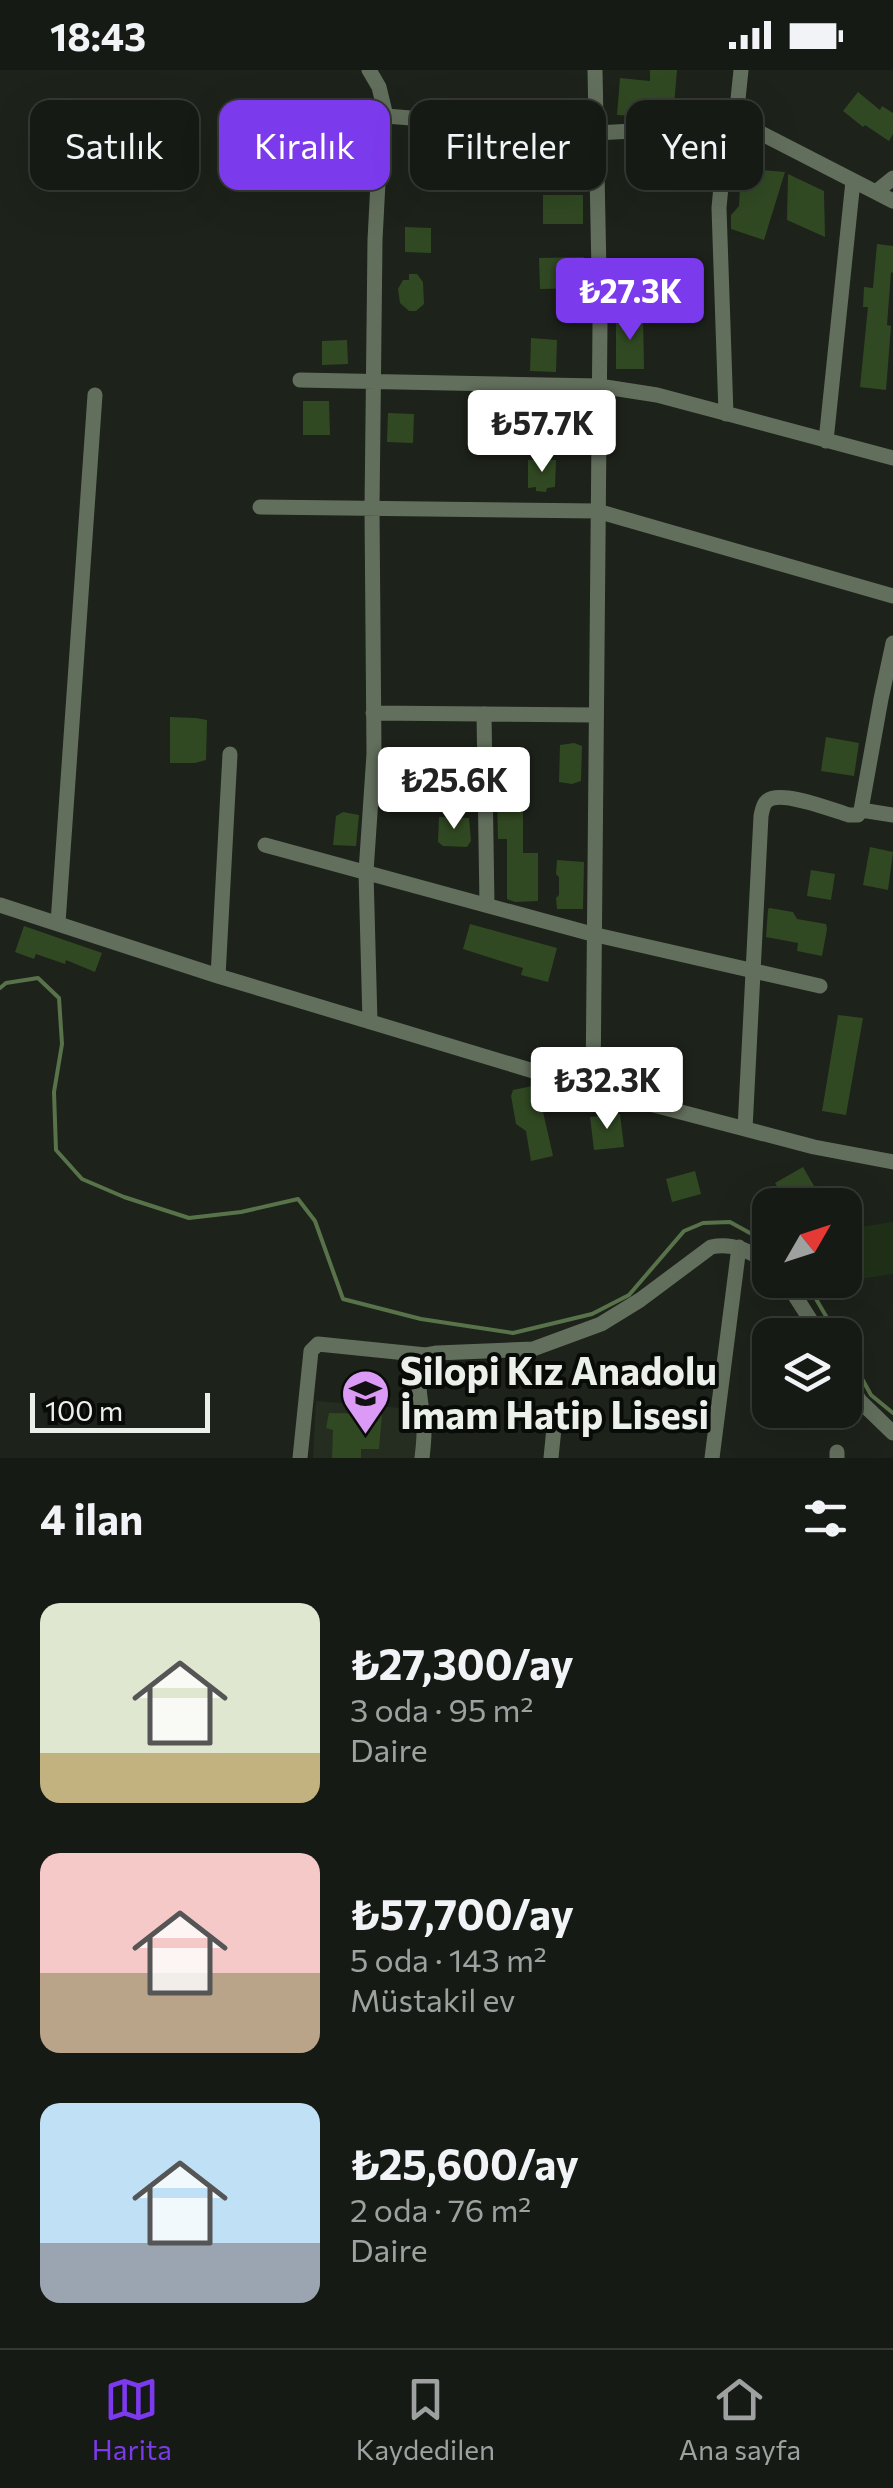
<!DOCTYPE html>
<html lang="tr">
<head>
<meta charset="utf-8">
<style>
  body { margin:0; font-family:Commissioner,sans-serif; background:#232722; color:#f1f3f6; height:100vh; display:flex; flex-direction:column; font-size:38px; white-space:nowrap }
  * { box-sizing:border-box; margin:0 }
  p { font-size:32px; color:#9ea1a0 }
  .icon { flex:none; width:55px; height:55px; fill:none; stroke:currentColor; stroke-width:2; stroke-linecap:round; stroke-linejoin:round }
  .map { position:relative; height:1388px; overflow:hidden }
  .drawer { display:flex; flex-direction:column; background:#161a14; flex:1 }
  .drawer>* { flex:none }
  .top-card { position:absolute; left:30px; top:30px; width:835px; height:90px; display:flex; gap:20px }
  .needle { width:65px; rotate:51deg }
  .controls { position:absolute; left:752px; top:1118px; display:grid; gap:20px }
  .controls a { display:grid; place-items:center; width:110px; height:110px; border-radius:20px; background:#161a14; box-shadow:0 10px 40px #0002,0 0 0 2px #353834; font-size:50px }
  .scale { position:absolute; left:30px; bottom:25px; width:180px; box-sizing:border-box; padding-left:10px; border:5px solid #ecf0ea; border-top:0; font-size:28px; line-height:35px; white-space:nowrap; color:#ecf0ea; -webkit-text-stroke:8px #090b08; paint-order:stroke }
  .price { position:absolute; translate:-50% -85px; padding:0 22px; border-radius:10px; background:#fff; color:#222; font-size:32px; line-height:65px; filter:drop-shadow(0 2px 5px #0008) }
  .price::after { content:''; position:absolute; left:50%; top:60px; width:30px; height:22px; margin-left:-15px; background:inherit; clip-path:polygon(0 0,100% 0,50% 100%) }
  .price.active { background:#7c3aed; color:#fff }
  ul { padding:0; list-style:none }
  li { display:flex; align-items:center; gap:30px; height:250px; padding:0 40px }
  li span { display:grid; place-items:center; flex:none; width:280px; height:200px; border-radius:20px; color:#555 }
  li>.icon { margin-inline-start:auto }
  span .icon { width:120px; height:120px; fill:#fffc; stroke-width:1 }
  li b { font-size:42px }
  h2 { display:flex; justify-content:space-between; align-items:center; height:120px; padding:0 40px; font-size:42px }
  .pill { padding:0 35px; border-radius:20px; background:#161a14; box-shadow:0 10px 40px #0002,0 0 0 2px #353834; font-size:35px; line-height:90px }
  .pill.active { background:#7c3aed; color:#fff }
  .status { display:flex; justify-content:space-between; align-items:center; height:70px; padding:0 50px; background:#161a14; direction:ltr }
  .status svg { height:28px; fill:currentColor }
  .tabs { display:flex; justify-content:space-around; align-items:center; height:140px; border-top:2px solid #353834; background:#161a14; font-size:28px; color:#9ea1a0 }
  .tabs a { display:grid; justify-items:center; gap:5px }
  .tabs .active { color:#7c3aed }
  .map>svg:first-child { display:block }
  .built { fill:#252d20 }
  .green { fill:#203018 }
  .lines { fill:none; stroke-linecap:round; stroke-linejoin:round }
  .stream { stroke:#58724a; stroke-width:4 }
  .building { fill:#314923 }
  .minor { stroke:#636f5d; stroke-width:15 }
  .labels { text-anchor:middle; stroke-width:8; stroke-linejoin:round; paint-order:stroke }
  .poi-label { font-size:38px; font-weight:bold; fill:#ecf0ea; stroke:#090b08; text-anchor:start }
</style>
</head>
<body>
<div class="status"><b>18:43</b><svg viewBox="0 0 49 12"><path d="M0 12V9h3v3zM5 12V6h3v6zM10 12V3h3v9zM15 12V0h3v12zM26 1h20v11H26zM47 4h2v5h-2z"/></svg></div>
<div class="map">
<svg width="893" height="1388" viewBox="0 0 893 1388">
  <rect width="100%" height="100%" fill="#1d221a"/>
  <!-- built -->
  <path class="built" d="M316,1331l96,8 6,7 -3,42h-102z"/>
  <!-- green -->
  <path class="green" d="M893,1152v52l-52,8 4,-2v-51z"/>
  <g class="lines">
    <!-- stream -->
    <path class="stream" d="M0,918l6,-5 32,-5 21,20 3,46 -8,48 2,58 26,29 42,18 65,21 52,-6 57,-13 17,22 28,78 78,20 92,14 79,-19 37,-19 55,-64 19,-8 27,-1 40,22
      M805,1210l32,55
      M845,1278l26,47 22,18"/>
  </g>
  <!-- building -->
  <path class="building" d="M650,0h27l-4,48 -56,-3 3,-37 30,3z
    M858,22l22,18 2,-4 11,7v21l-4,7 -24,-16 -2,2 -20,-16z
    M741,98l44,4 -21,68 -33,-11v-14l8,-9z
    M788,104l36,17 1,46 -38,-17z
    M543,125h40v29h-40z
    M405,157l26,1v25l-26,-1z
    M877,174l16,2v27l-2,-1 -4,53 4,1 -5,64 -26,-3 8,-80h-5l1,-20 9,1z
    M584,187l1,31 -45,1 -1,-31z
    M651,194l1,31h-32l-1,-30z
    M409,204h8l6,8 1,22 -8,7h-7l-9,-8 -2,-14 5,-9h6z
    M616,246h27l1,53h-28z
    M531,268l26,2 -1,32 -26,-1z
    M347,270l1,24 -26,1v-24z
    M303,331h26l1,34h-27z
    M388,343l26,1 -1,29 -26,-1z
    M528,390h28l-1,27 -8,1 -1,4 -10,-1v-4l-8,1z
    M170,647l26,1 11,2 -1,40 -11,3h-25z
    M826,667l33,6 -5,33 -33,-5z
    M574,673l8,3 -1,35 -9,3 -13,-2 1,-37z
    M497,726h26v57h15v48l-23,1 -8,-3v-60h-9z
    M343,742l16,3 -3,31 -23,-1 3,-29z
    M439,747l30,1 2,23 -4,6 -24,-1 -5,-4z
    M870,777l23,5 -5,38 -25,-5z
    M557,790l27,2 -1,47h-26l-1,-11 3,-3v-18l-3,-3z
    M811,800l24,4 -4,26 -24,-4z
    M770,838l23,4 4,7 29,5 1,5 -5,27 -25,-5 1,-8 -32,-6 2,-28z
    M470,854l87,24 -9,34 -27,-7 2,-7 -60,-19z
    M24,856l78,27 -7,19 -29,-12 -1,4 -29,-10 -2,5 -19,-7z
    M838,945l25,3 -17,97 -24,-4z
    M537,1015l16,71 -22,5 -5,-30 -10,-7 -5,-28 2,-6z
    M620,1044l4,33 -30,3 -4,-33z
    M803,1097l18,31 -13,7h-20l-13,-22z
    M695,1101l6,23 -29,8 -6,-23z
    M329,1343l53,1 -3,35h-18v9h-29l1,-28 -7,-2z"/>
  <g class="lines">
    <!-- minor -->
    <path class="minor" d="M369,0l10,17 7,29 -5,8 -6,116 -3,269 2,245 -8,118 4,150
      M386,46l210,17 149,-8 148,76
      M877,121l16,-13
      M300,310l299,6 58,9 236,63
      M726,344l-7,-206 6,-66 12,-33 4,-39
      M826,371l27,-260
      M260,437l337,4 296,85
      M373,643l222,2
      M484,644l3,191
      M861,740l32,5
      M265,775l327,89 228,52
      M0,835l218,71 375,113 221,58 79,15
      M58,853l37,-528
      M218,906l12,-222
      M593,1019l7,-765 -5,-254
      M745,1059l16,-313c1,-5 2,-12 6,-15 13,-12 65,9 82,14h9l3,-5 20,-111 12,-56
      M785,1210l35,55
      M845,1306l15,25 33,32
      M300,1388l11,-107 7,-7 108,11
      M422,1388c1,-9 2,-17 2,-26 0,-24 -13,-56 2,-77l11,-2 96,-4 68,-25 39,-24 71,-53c23,-5 40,5 59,17
      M551,1388l3,-30
      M712,1388l27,-211
      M837,1388v-6"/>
  </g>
  <!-- icons -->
  <defs>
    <symbol id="school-pin" viewBox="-11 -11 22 30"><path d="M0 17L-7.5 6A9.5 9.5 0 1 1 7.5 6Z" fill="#da9af6" stroke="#090b08"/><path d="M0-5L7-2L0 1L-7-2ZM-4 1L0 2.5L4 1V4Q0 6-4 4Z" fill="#111"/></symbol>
  </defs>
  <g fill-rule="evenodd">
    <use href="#school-pin" x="338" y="1296" width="55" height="75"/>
  </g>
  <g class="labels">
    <!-- poi labels -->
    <g class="poi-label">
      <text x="400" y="1315">Silopi Kız Anadolu<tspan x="400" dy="44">İmam Hatip Lisesi</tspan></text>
    </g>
  </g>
</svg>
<div class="controls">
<a><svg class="needle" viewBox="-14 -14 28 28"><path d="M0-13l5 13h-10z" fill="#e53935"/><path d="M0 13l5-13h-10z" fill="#9ea1a0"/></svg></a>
<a><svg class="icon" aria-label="layers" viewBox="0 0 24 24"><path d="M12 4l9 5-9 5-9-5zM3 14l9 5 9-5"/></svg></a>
</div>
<div class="scale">100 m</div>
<b class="price active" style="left:630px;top:273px">₺27.3K</b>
<b class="price" style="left:542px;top:405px">₺57.7K</b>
<b class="price" style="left:454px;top:762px">₺25.6K</b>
<b class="price" style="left:607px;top:1062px">₺32.3K</b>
<div class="top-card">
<a class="pill">Satılık</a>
<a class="pill active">Kiralık</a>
<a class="pill">Filtreler</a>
<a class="pill">Yeni</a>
</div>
</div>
<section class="drawer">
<h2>4 ilan<svg class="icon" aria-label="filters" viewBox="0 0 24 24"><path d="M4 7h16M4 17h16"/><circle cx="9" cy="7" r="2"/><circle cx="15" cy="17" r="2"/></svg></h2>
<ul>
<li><span style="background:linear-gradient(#dfe7d0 75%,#c2b280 0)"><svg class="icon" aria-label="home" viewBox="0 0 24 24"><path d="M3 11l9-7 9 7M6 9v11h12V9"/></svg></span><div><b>₺27,300/ay</b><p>3 oda · 95 m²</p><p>Daire</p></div></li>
<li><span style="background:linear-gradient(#f6c9c9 60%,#b9a48a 0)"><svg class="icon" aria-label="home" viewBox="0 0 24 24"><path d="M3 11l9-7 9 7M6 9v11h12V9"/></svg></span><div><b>₺57,700/ay</b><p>5 oda · 143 m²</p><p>Müstakil ev</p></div></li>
<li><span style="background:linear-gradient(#bfe0f5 70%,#9aa5b1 0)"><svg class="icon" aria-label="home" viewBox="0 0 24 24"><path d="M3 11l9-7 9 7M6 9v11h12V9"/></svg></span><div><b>₺25,600/ay</b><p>2 oda · 76 m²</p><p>Daire</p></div></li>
</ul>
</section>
<nav class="tabs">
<a class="active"><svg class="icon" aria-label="map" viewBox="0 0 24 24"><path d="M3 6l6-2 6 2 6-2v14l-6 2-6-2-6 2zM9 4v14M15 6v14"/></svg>Harita</a>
<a><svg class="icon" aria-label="saved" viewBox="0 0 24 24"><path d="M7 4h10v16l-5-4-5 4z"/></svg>Kaydedilen</a>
<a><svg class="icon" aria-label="home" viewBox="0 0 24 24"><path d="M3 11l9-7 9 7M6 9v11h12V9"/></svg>Ana sayfa</a>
</nav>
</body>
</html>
